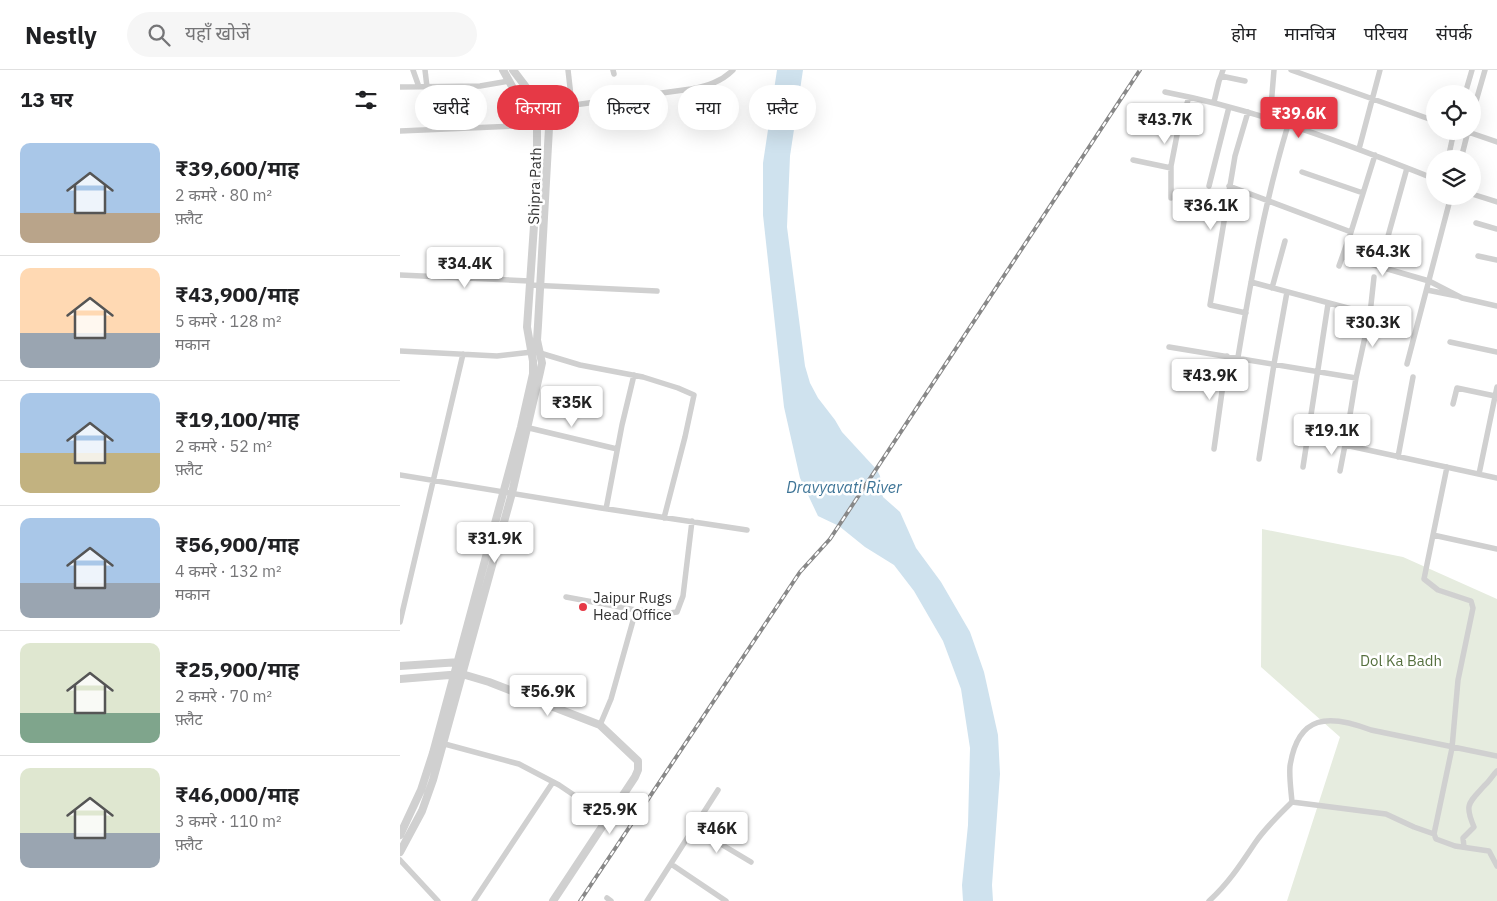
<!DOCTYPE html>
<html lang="hi">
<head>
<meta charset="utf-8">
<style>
  body { margin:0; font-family:"IBM Plex Sans","Noto Sans Devanagari",sans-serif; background:#f6f6f6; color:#202124; height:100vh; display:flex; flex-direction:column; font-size:19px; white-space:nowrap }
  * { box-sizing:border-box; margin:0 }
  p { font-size:16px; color:#757577 }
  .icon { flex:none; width:28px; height:28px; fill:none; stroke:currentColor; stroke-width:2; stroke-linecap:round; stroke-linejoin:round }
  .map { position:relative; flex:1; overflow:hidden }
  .panel { display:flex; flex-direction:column; background:#fff; width:400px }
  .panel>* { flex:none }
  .banner { position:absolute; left:15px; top:15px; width:475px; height:45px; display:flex; gap:10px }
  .controls { position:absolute; left:1026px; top:15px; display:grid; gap:10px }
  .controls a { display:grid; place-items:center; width:55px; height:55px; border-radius:50%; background:#fff; box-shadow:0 5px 20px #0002; font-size:25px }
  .price { position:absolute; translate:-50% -42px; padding:0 11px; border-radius:5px; background:#fff; color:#222; font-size:16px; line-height:32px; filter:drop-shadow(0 1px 2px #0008) }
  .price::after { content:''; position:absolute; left:50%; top:30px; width:15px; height:11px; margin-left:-8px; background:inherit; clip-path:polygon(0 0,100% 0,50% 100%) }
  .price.selected { background:#e63946; color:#fff }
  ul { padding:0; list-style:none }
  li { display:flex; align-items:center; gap:15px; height:125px; padding:0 20px }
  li+li { border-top:1px solid #e0e0e0 }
  li span { display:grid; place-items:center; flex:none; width:140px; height:100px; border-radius:10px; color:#555 }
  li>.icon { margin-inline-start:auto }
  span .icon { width:60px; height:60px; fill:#fffc; stroke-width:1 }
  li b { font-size:21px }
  h2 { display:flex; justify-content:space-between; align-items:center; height:60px; padding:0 20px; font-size:21px }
  .tag { padding:0 18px; border-radius:22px; background:#fff; box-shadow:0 5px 20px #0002; font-size:18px; line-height:45px }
  .tag.selected { background:#e63946; color:#fff }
  header { display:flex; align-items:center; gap:30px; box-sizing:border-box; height:70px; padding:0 25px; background:#fff; border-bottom:1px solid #e0e0e0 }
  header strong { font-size:24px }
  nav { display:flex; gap:28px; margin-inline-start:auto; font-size:18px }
  .search { width:350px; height:45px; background:#f6f6f6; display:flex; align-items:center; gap:12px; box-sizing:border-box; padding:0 18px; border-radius:28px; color:#757577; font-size:19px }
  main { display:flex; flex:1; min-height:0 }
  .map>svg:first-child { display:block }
  .green { fill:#e6ecdf }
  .water { fill:#cfe2ee }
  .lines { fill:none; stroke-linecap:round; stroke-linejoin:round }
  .minor { stroke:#d0d0d0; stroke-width:5.5 }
  .tertiary { stroke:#d0d0d0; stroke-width:8 }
  .rail-casing { stroke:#888; stroke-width:4 }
  .rail { stroke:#fff; stroke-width:2; stroke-dasharray:5.5; stroke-linecap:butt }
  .poi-dot { fill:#e63946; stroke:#fff; stroke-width:2 }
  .labels { text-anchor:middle; stroke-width:5; stroke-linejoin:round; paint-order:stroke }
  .street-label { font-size:15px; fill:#333; stroke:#fff }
  .poi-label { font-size:15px; fill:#333; stroke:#fff; text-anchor:start }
  .park-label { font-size:15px; fill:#56703f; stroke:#fff }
  .water-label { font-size:16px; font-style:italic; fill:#3f7597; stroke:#fff }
</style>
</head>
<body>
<header>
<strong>Nestly</strong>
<div class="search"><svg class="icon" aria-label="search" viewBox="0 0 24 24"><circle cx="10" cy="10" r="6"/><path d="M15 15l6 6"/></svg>यहाँ खोजें</div>
<nav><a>होम</a><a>मानचित्र</a><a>परिचय</a><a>संपर्क</a></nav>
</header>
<main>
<section class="panel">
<h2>13 घर<svg class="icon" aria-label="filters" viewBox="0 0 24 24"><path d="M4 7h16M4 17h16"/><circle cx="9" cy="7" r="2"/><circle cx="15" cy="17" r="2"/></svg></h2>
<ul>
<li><span style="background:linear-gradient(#a9c7e8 70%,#b9a48a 0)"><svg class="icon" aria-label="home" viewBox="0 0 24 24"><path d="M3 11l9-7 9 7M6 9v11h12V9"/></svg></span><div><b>₹39,600/माह</b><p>2 कमरे · 80 m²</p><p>फ़्लैट</p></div></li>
<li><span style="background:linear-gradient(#ffd9b3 65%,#9aa5b1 0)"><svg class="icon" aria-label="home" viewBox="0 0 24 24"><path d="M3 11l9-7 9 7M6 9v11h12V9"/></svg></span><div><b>₹43,900/माह</b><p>5 कमरे · 128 m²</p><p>मकान</p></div></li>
<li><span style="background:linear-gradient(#a9c7e8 60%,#c2b280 0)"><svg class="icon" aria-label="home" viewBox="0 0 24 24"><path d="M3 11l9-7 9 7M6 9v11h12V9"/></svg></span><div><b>₹19,100/माह</b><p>2 कमरे · 52 m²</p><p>फ़्लैट</p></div></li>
<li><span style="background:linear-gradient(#a9c7e8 65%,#9aa5b1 0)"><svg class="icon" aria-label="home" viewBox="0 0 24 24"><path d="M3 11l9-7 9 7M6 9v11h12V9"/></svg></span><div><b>₹56,900/माह</b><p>4 कमरे · 132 m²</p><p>मकान</p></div></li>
<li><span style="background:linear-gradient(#dfe7d0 70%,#7fa58c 0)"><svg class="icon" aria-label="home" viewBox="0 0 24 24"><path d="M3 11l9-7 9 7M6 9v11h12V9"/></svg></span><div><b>₹25,900/माह</b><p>2 कमरे · 70 m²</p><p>फ़्लैट</p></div></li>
<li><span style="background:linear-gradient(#dfe7d0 65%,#9aa5b1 0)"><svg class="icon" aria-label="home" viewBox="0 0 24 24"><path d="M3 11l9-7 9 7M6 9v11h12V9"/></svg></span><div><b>₹46,000/माह</b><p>3 कमरे · 110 m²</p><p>फ़्लैट</p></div></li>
</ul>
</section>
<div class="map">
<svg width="1097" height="831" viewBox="0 0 1097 831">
  <rect width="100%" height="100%" fill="#fff"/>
  <!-- green -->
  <path class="green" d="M862,459l141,28 94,42v302h-210l53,-164 -79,-70z"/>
  <!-- water -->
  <path class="water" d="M377,0h26l-13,86 -3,71 18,139 5,17 8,15 17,22 7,12 35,38 3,6 3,21 17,15 16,36 25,34 29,50 14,40 14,63 2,39 -8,111 1,16h-30l-1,-16 6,-60 2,-77 -9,-59 -18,-48 -29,-50 -20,-26 -29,-18 -26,-21 -21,-10 -18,-38 -16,-71 -21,-192v-52z"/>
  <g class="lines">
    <!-- minor -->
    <path class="minor" d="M13,0l6,17
      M25,0l2,17
      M168,0l4,35
      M213,0l1,4
      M823,0l-2,6 24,5
      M891,0l144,51
      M0,17l80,-1 29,-5
      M765,22c93,18 182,52 270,87
      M1065,24l7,-24
      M814,32l5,-21 2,-5
      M1072,45l13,-45
      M870,49l4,-49
      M750,54l28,8
      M0,61l113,-5 21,-7 18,-11 139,-19c16,-3 30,-7 42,-19
      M1068,62l29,10
      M959,79l21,-79
      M1048,89l6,-28
      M1061,89l7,-28
      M733,90l38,8
      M902,102l61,21
      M809,116l20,-79
      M829,116l122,46 24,-77
      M1072,124l25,8
      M771,128v-32l6,-31 12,-38
      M1076,153l21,6
      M943,186l86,25 33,17 35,8
      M1078,186l19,4
      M980,195l27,-97
      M939,196l12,-34
      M0,205l129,6
      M851,212l119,32
      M129,215l128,6
      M872,218l13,-47
      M1027,220l30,6
      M846,243l-36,-8 25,-149 13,-44
      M1050,272l47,10
      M769,277l187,31 -11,67 152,33
      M0,281l97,5 35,-4 8,1 40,12 63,12 35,11 16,7 -9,42 -21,81
      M838,287c13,-78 27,-156 50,-232
      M1007,294l44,-168
      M956,308l14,-64 4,-37
      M1053,334l4,-16 38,8
      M125,357l92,22
      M814,379l13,-93
      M998,387l15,-80
      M859,389l15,-95 13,-72
      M903,397l25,-163
      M1047,397l-14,68 64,14
      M940,401l5,-26
      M1079,404l18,-87
      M0,405l201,33 146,22
      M206,439l16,-84 12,-50
      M1033,465l-9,44 14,11 33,11 2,7 -15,72 -6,68 -18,86 2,5 19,7 34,5 8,15
      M166,527l70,13 34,3 7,-1 6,-16 9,-75
      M0,552l63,-268
      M200,655l11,-26 25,-89
      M41,673l78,21 40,21 49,33
      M892,732l94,12 28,13 20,7
      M294,758l57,34
      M1064,777l-1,-9 11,-11c-10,-23 -5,-24 10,-41 5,-4 8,-10 13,-15
      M0,790l38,41
      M271,794l55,37
      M207,828l4,3
      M74,831l79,-119
      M247,831l71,-111
      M809,831c19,-17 32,-37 46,-58 10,-15 24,-28 37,-41 -1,-12 -3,-25 -2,-36 8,-52 39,-52 81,-36l126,26"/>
    <!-- tertiary -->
    <path class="tertiary" d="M0,596l60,-4
      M0,609l62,-5 27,8 111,43 38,36v9l-3,7 -82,124
      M0,765l21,-45 12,-37 88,-326 12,-53v-13l-6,-34 10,-145v-55l-3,-8 -15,-20 -16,-29
      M0,782l22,-41 11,-31 79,-287 28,-121 2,-9 -5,-23 1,-15 11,-197 -4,-16 -32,-42"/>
    <defs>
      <path id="rail" d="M180,831l220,-329 30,-33 310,-469"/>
    </defs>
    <!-- rail casing -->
    <use href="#rail" class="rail-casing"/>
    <!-- rail -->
    <use href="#rail" class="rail"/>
  </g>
  <!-- markers -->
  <circle class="poi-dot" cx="183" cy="537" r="5"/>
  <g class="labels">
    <!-- street labels -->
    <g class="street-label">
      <text transform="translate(135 116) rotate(-88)" y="5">Shipra Path</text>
    </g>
    <!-- poi labels -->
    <g class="poi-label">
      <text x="193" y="533">Jaipur Rugs<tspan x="193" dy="17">Head Office</tspan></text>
    </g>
    <!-- park labels -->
    <g class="park-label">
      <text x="1001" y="596">Dol Ka Badh</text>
    </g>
    <!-- water labels -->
    <g class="water-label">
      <text x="444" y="423">Dravyavati River</text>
    </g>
  </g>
</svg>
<div class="controls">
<a><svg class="icon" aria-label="locate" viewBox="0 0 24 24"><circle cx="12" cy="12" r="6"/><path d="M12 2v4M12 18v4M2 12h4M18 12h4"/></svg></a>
<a><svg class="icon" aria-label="layers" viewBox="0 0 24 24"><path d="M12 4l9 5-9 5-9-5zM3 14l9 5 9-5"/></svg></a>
</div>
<b class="price selected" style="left:899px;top:69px">₹39.6K</b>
<b class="price" style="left:765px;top:75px">₹43.7K</b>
<b class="price" style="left:811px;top:161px">₹36.1K</b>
<b class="price" style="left:983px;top:207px">₹64.3K</b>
<b class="price" style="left:65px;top:219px">₹34.4K</b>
<b class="price" style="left:973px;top:278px">₹30.3K</b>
<b class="price" style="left:810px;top:331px">₹43.9K</b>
<b class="price" style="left:172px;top:358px">₹35K</b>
<b class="price" style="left:932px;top:386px">₹19.1K</b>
<b class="price" style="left:95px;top:494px">₹31.9K</b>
<b class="price" style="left:148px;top:647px">₹56.9K</b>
<b class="price" style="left:210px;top:765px">₹25.9K</b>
<b class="price" style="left:317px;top:784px">₹46K</b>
<div class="banner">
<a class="tag">खरीदें</a>
<a class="tag selected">किराया</a>
<a class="tag">फ़िल्टर</a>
<a class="tag">नया</a>
<a class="tag">फ़्लैट</a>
</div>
</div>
</main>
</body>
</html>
